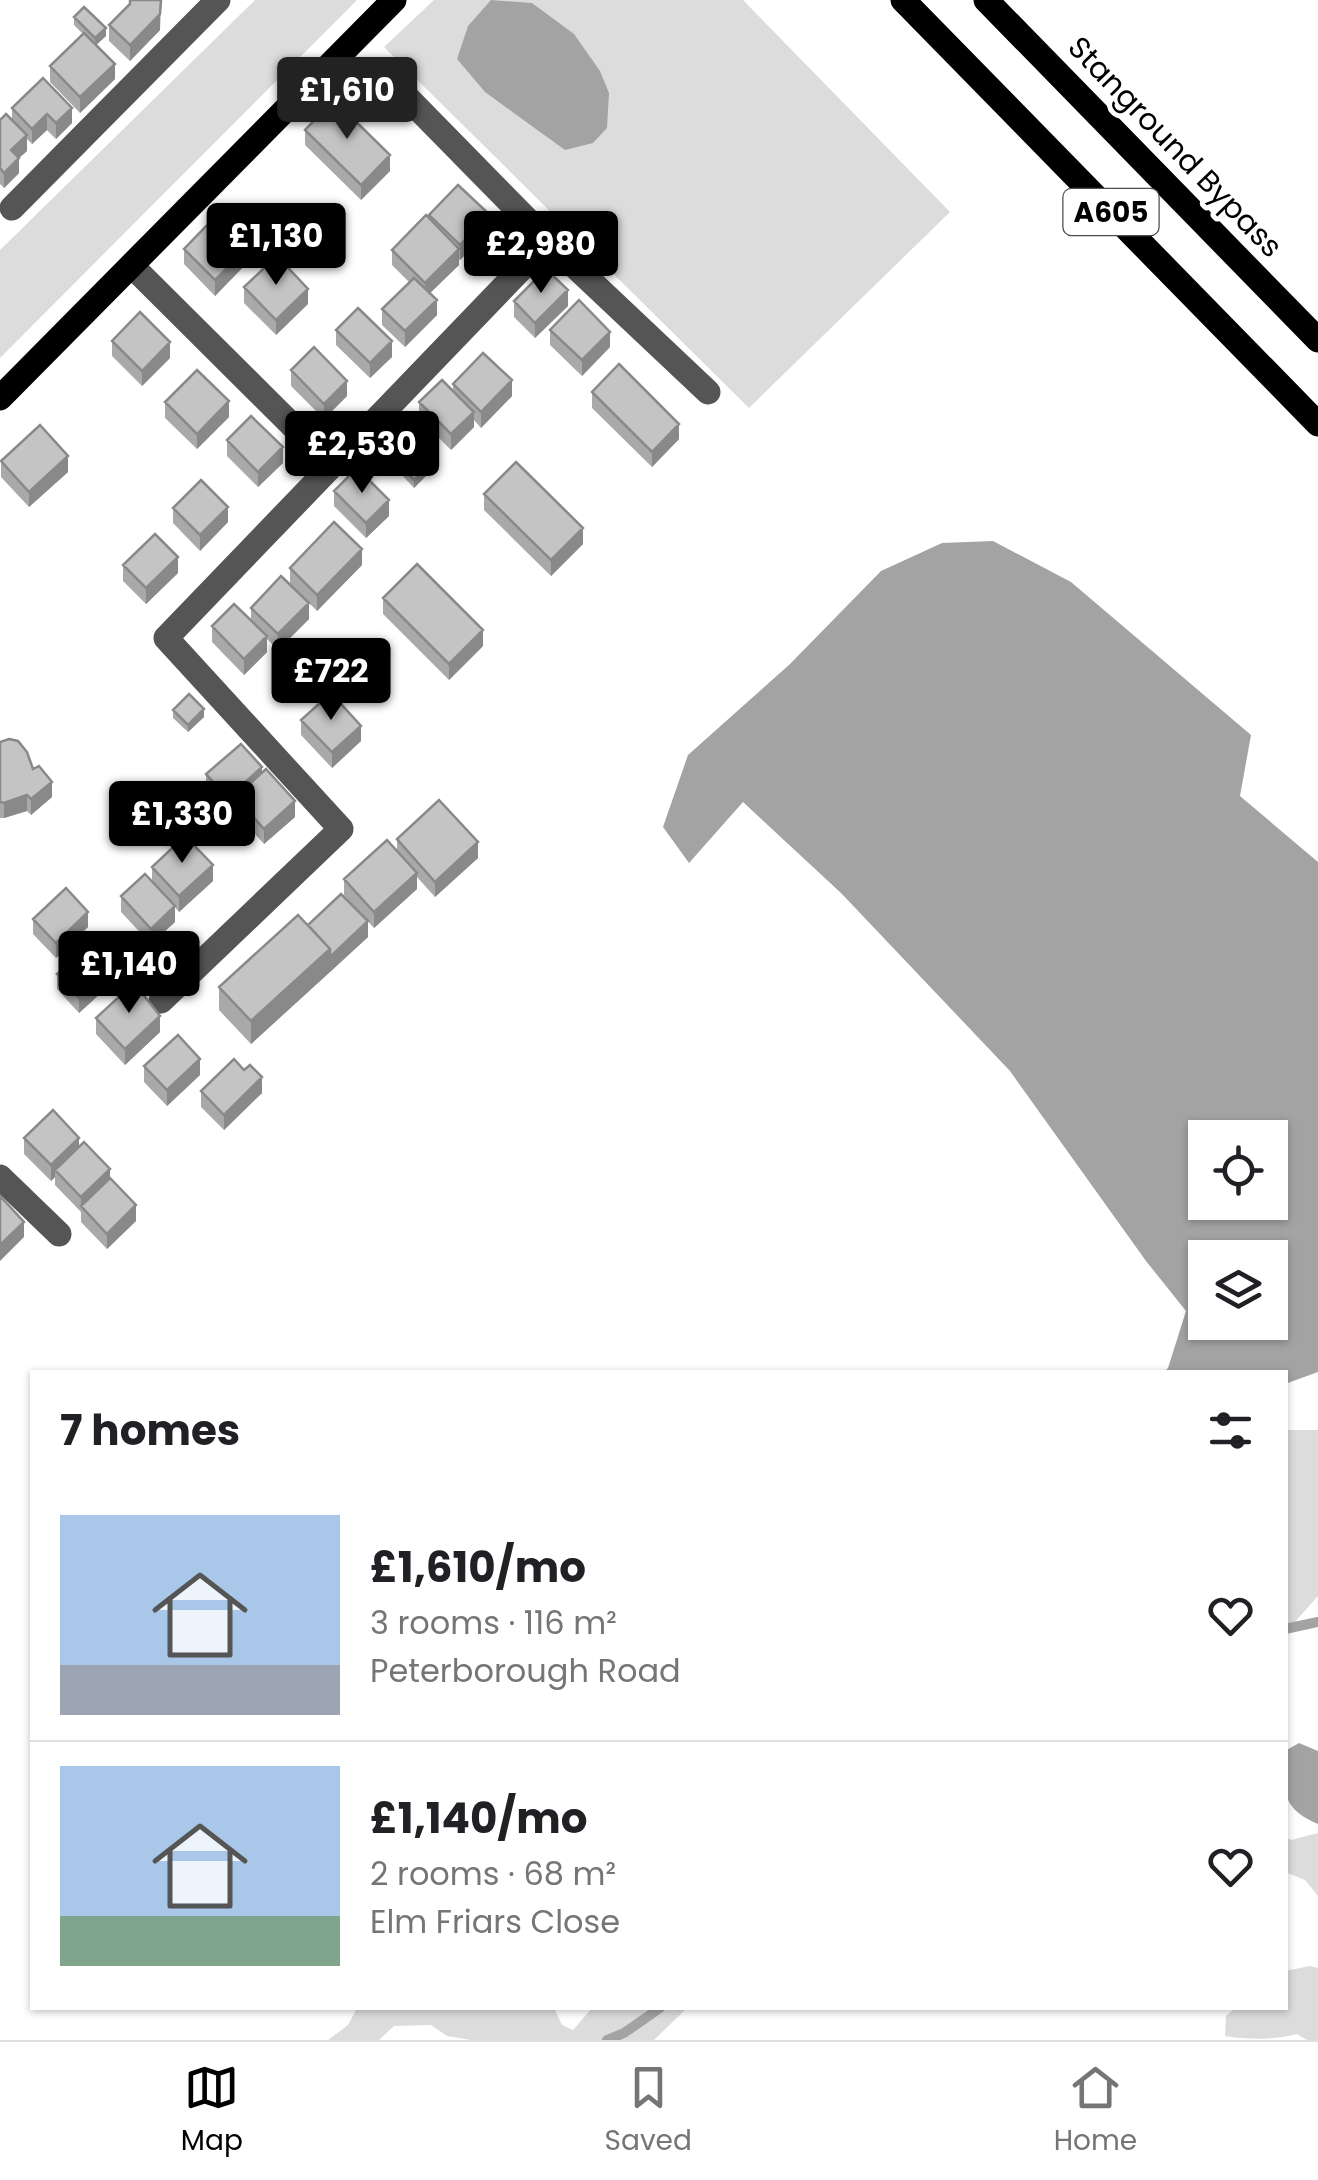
<!DOCTYPE html>
<html lang="en">
<head>
<meta charset="utf-8">
<style>
  body { margin:0; font-family:Poppins,sans-serif; background:#f6f6f6; color:#202124; height:100vh; display:flex; flex-direction:column; font-size:38px; white-space:nowrap }
  * { box-sizing:border-box; margin:0 }
  p { font-size:32px; color:#757577 }
  .icon { flex:none; width:55px; height:55px; fill:none; stroke:currentColor; stroke-width:2; stroke-linecap:round; stroke-linejoin:round }
  .map { position:relative; flex:1; overflow:hidden }
  .panel { position:absolute; left:30px; top:1370px; width:1258px; height:640px; display:flex; flex-direction:column; background:#fff; border-radius:0px; box-shadow:0 2px 8px #0004 }
  .panel>* { flex:none }
  .buttons { position:absolute; left:1188px; top:1120px; display:grid; gap:20px }
  .buttons a { display:grid; place-items:center; width:100px; height:100px; border-radius:0px; background:#fff; box-shadow:0 2px 8px #0004; font-size:50px }
  .price { position:absolute; translate:-50% -85px; padding:0 22px; border-radius:10px; background:#000; color:#fff; font-size:32px; line-height:65px; filter:drop-shadow(0 2px 5px #0008) }
  .price::after { content:''; position:absolute; left:50%; top:60px; width:30px; height:22px; margin-left:-15px; background:inherit; clip-path:polygon(0 0,100% 0,50% 100%) }
  .price.current { background:#222; color:#fff }
  ul { padding:0; list-style:none }
  li { display:flex; align-items:center; gap:30px; height:250px; padding:0 30px }
  li+li { border-top:2px solid #e0e0e0 }
  li span { display:grid; place-items:center; flex:none; width:280px; height:200px; border-radius:0px; color:#555 }
  li>.icon { margin-inline-start:auto }
  span .icon { width:120px; height:120px; fill:#fffc; stroke-width:1 }
  li b { font-size:42px }
  h2 { display:flex; justify-content:space-between; align-items:center; height:120px; padding:0 30px; font-size:42px }
  .tabs { display:flex; justify-content:space-around; align-items:center; height:140px; border-top:2px solid #e0e0e0; background:#fff; font-size:28px; color:#757577 }
  .tabs a { display:grid; justify-items:center; gap:5px }
  .tabs .current { color:#000 }
  .map>svg:first-child { display:block }
  .green { fill:#dcdcdc }
  .water { fill:#a3a3a3; fill-rule:evenodd }
  .lines { fill:none; stroke-linecap:round; stroke-linejoin:round }
  .stream { stroke:#a3a3a3; stroke-width:10 }
  .minor { stroke:#555; stroke-width:25 }
  .major { stroke:#000; stroke-width:25 }
  .wall { fill:#a9a9a9 }
  .shaded-wall { fill:#898989 }
  .building { fill:#c4c4c4; stroke:#898989; stroke-width:2.5 }
  .labels { text-anchor:middle; stroke-width:10; stroke-linejoin:round; paint-order:stroke }
  .shield { fill:#fff; stroke:#4c4c4c; stroke-width:2.5 }
  .shield-label { font-size:28px; font-weight:bold; fill:#000 }
  .street-label { font-size:30px; fill:#000; stroke:#fff }
</style>
</head>
<body>
<div class="map">
<svg width="1318" height="2040" viewBox="0 0 1318 2040">
  <rect width="100%" height="100%" fill="#fff"/>
  <!-- green -->
  <path class="green" d="M255,0h102l-357,358v-108z
    M434,0h309l207,212 -201,196 -365,-361z
    M1288,1430h30v166l-33,37v-200z
    M1318,1833v63l-13,-16 -20,-8v-35l6,3z
    M1310,1966l8,2v72h-11l-10,-6c-22,6 -49,6 -72,2l1,-20 9,-8h50v-37z
    M357,2008h197l8,17 11,5 19,-22h95l-33,32h-183l-24,-4 -16,-11 -37,1 -15,14h-51l20,-15z"/>
  <!-- water -->
  <path class="water" d="M491,0l41,3 42,31 26,37 9,22 -2,35 -14,15 -28,7 -80,-58 -28,-33 11,-33z
    M993,541l78,41 180,153 -11,61 78,66v510l-33,12v-12h-121l4,-4 18,-57 -40,-50 -136,-190 -169,-178 -98,-91 -54,61 -26,-36 25,-72 102,-91 91,-93 61,-28zM1205,1138h65v64h-65zM1205,1258h65v64h-65z
    M1299,1743l19,8v73c-40,-17 -33,-35 -33,-73z"/>
  <g class="lines">
    <!-- stream -->
    <path class="stream" d="M1285,1629l33,-7
      M607,2040l17,-7 36,-25"/>
    <!-- minor -->
    <path class="minor" d="M390,80l158,161 160,151
      M12,208l206,-208
      M132,266l200,199
      M161,1001l180,-172 -175,-191 382,-397
      M0,1177l59,57"/>
    <!-- major -->
    <path class="major" d="M903,0l415,424
      M986,0l332,340
      M0,398l394,-398"/>
  </g>
  <!-- wall -->
  <path class="wall" d="M130,4l30,26 -30,31 -21,-20v-16z
    M74,17l32,19 -10,9 19,34 -35,34 -30,-31v-16l33,-32 -9,-9z
    M43,78l29,45 -16,16 -9,-9 -15,14 -5,-5v12l-8,7v15l-15,15 -4,-4v-64h12v-12z
    M305,130l85,41 -29,29 -56,-55z
    M429,215l61,15 -30,30 -1,-1v6l-29,28 7,22 -32,32 -23,-22v-16l27,-27 -17,-17v-15l37,-31z
    M184,249l63,14 -32,33 -31,-32z
    M244,287l64,17 -32,31 -32,-32z
    M514,301l54,5 -33,32 -21,-21z
    M336,330l56,27 -22,21 -34,-33z
    M550,330l60,17 -28,29 -32,-31z
    M112,341l58,17 -28,28 -30,-30z
    M291,370l56,26 -23,23 -33,-33z
    M453,384l59,12 -31,32 -7,-8v7l-23,23 -32,-32v-16l34,-11z
    M592,392l87,47 -27,28 -60,-59z
    M165,402l64,15 -32,32 -32,-31z
    M227,440l56,23 -25,24 -31,-31z
    M387,451l48,16 -21,21 -27,-29z
    M1,461l67,11 -39,35 -28,-30z
    M334,491l55,25 -23,22 -32,-32z
    M484,494l99,50 -32,32 -67,-66z
    M173,508l55,14 -28,29 -27,-28z
    M123,565l55,8 -32,31 -23,-23z
    M362,565l-45,46 -27,-27v-16z
    M383,598l100,48 -34,34 -66,-66z
    M251,608l58,11 -31,31 -11,-11v13l-23,23 -32,-33v-16l39,-6z
    M173,710l31,7 -16,15 -15,-14z
    M301,720l60,21 -29,27 -31,-33z
    M0,742l33,27 19,28 -21,18 -4,-4 -23,7h-4z
    M262,772l33,45 -31,27 -29,-32v-5l-7,7 -22,-24v-16z
    M397,839l81,19 -43,39 -18,-20v12l-43,39 -30,-33v-16l53,-28z
    M152,867l61,14 -34,31 -4,-5v15l-24,22 -30,-32v-16l31,-15z
    M33,919l55,8 -32,31 -23,-24z
    M308,925l60,12 -117,107 -32,-34v-23z
    M57,974l55,9 -33,30 -22,-24z
    M96,1018l64,14 -35,33 -29,-31z
    M144,1066l56,9 -33,31 -23,-24z
    M201,1091l61,2 -38,37 -23,-23z
    M24,1138l55,8 31,32 26,43 -29,28 -26,-27v-10l-26,-27v-8l-4,4 -27,-27z"/>
  <!-- shaded-wall -->
  <path class="shaded-wall" d="M161,0l-1,30 -30,31v-16z
    M106,28v8l-11,10v-8z
    M115,64v15l-35,34v-16z
    M72,108v15l-16,16v-16z
    M47,114v16l-15,14v-15z
    M27,135v16l-8,7v15l-15,15v-15l7,-23z
    M390,155v16l-29,29v-15z
    M490,215v15l-30,30v-15z
    M247,248v15l-32,33v-16z
    M459,249v16l-34,33v-15z
    M308,289v15l-32,31v-15z
    M568,290v16l-33,32v-15z
    M437,300v15l-32,32v-16z
    M610,332v15l-28,29v-16z
    M392,341v16l-22,21v-15z
    M170,342v16l-28,28v-15z
    M512,380v16l-31,32v-16z
    M347,381v15l-23,23v-15z
    M229,401v16l-32,32v-15z
    M474,412v15l-23,23v-16z
    M679,424v15l-27,28v-15z
    M283,447v16l-25,24v-15z
    M68,456v16l-39,35v-15z
    M435,459v8l-21,21v-8z
    M389,500v16l-23,22v-15z
    M228,507v15l-28,29v-16z
    M583,528v16l-32,32v-16z
    M362,549v16l-45,46v-16z
    M178,557v16l-32,31v-16z
    M309,603v16l-31,31v-16z
    M483,630v16l-34,34v-16z
    M267,636v16l-23,23v-16z
    M204,709v8l-16,15v-7z
    M361,726v15l-29,27v-16z
    M262,767v16l-27,14v10l-7,7v-16z
    M52,782v15l-21,18v-16z
    M27,795v16l-23,7v-15z
    M295,801v16l-31,27v-15z
    M478,842v16l-43,39v-15z
    M213,865v16l-34,31v-16z
    M417,873v16l-43,39v-16z
    M175,906v16l-24,22v-15z
    M88,912v15l-32,31v-15z
    M368,921v16l-38,35v-15z
    M330,949v23l-79,72v-23z
    M112,967v16l-33,30v-15z
    M160,1016v16l-35,33v-16z
    M200,1059v16l-33,31v-16z
    M262,1077v16l-38,37v-15z
    M79,1138v15l-24,17v7l-4,4v-16z
    M110,1169v16l-29,22v-10z
    M136,1205v16l-29,28v-15z
    M24,1222v15l-24,24v-16z"/>
  <!-- building -->
  <path class="building" d="M130,0h31l-1,14 -30,31 -21,-20 21,-21z
    M84,7l22,21 -11,10 -21,-21z
    M84,33l31,31 -35,33 -30,-31z
    M43,78l29,30 -16,15 -9,-9 -15,15 -20,-21z
    M334,100l56,55 -29,30 -56,-55z
    M6,114l21,21 -16,15 8,8 -15,15 -4,-5v-48z
    M458,185l32,30 -30,30 -31,-30z
    M426,215l33,34 -34,34 -33,-33z
    M215,217l32,31 -32,32 -31,-31z
    M277,256l31,33 -32,31 -32,-33z
    M546,269l22,21 -33,33 -21,-22z
    M414,278l23,22 -32,31 -23,-22z
    M579,300l31,32 -28,28 -32,-30z
    M358,308l34,33 -22,22 -34,-33z
    M140,312l30,30 -28,29 -30,-30z
    M314,347l33,34 -23,23 -33,-34z
    M483,353l29,27 -31,32 -28,-28z
    M619,364l60,60 -27,28 -60,-60z
    M197,370l32,31 -32,33 -32,-32z
    M442,380l32,32 -23,22 -32,-32z
    M251,416l32,31 -25,25 -31,-32z
    M40,425l28,31 -39,36 -28,-31z
    M408,431l27,28 -21,21 -27,-29z
    M516,462l67,66 -32,32 -67,-66z
    M357,468l32,32 -23,23 -32,-32z
    M201,480l27,27 -28,28 -27,-27z
    M334,522l28,27 -45,46 -27,-27z
    M155,534l23,23 -32,31 -23,-23z
    M417,564l66,66 -34,34 -66,-66z
    M281,576l28,27 -31,31 -27,-26z
    M234,604l33,32 -23,23 -32,-33z
    M331,693l30,33 -29,26 -31,-32z
    M189,694l15,15 -16,16 -15,-15z
    M9,739l9,2 9,11 6,17 6,-3 13,16 -21,17 -4,-4 -23,8 -4,-1v-60z
    M241,744l21,23 -34,31 -22,-24z
    M266,769l29,32 -31,28 -29,-32z
    M439,800l39,42 -43,40 -38,-43z
    M185,836l28,29 -34,31 -27,-29z
    M387,840l30,33 -43,39 -30,-33z
    M145,874l30,32 -24,23 -30,-33z
    M66,888l22,24 -32,31 -23,-24z
    M341,894l27,27 -38,36v-8l-22,-24z
    M298,915l32,34 -79,72 -32,-34z
    M89,943l23,24 -33,31 -22,-24z
    M134,983l26,33 -35,33 -29,-31z
    M178,1035l22,24 -33,31 -23,-24z
    M234,1059l10,11 6,-5 12,12 -38,38 -23,-24z
    M53,1110l26,28 -28,27 -27,-27z
    M84,1142l26,27 -29,28 -26,-27z
    M110,1178l26,27 -29,29 -26,-28z
    M0,1196l24,26 -24,23z"/>
  <g class="labels">
    <!-- shield labels -->
    <rect class="shield" x="1063.5" y="189" width="95" height="46" rx="8"/>
    <g class="shield-label">
      <text x="1111" y="222">A605</text>
    </g>
    <!-- street labels -->
    <g class="street-label">
      <text transform="translate(1175 147) rotate(46)" y="10">Stanground Bypass</text>
    </g>
  </g>
</svg>
<div class="buttons">
<a><svg class="icon" aria-label="locate" viewBox="0 0 24 24"><circle cx="12" cy="12" r="6"/><path d="M12 2v4M12 18v4M2 12h4M18 12h4"/></svg></a>
<a><svg class="icon" aria-label="layers" viewBox="0 0 24 24"><path d="M12 4l9 5-9 5-9-5zM3 14l9 5 9-5"/></svg></a>
</div>
<b class="price current" style="left:347px;top:142px">£1,610</b>
<b class="price" style="left:276px;top:288px">£1,130</b>
<b class="price" style="left:541px;top:296px">£2,980</b>
<b class="price" style="left:362px;top:496px">£2,530</b>
<b class="price" style="left:331px;top:723px">£722</b>
<b class="price" style="left:182px;top:866px">£1,330</b>
<b class="price" style="left:129px;top:1016px">£1,140</b>
<section class="panel">
<h2>7 homes<svg class="icon" aria-label="filters" viewBox="0 0 24 24"><path d="M4 7h16M4 17h16"/><circle cx="9" cy="7" r="2"/><circle cx="15" cy="17" r="2"/></svg></h2>
<ul>
<li><span style="background:linear-gradient(#a9c7e8 75%,#9aa5b1 0)"><svg class="icon" aria-label="home" viewBox="0 0 24 24"><path d="M3 11l9-7 9 7M6 9v11h12V9"/></svg></span><div><b>£1,610/mo</b><p>3 rooms · 116 m²</p><p>Peterborough Road</p></div><svg class="icon" aria-label="heart" viewBox="0 0 24 24"><path d="M12 20l-8-8c-3-5 5-10 8-4 3-6 11-1 8 4z"/></svg></li>
<li><span style="background:linear-gradient(#a9c7e8 75%,#7fa58c 0)"><svg class="icon" aria-label="home" viewBox="0 0 24 24"><path d="M3 11l9-7 9 7M6 9v11h12V9"/></svg></span><div><b>£1,140/mo</b><p>2 rooms · 68 m²</p><p>Elm Friars Close</p></div><svg class="icon" aria-label="heart" viewBox="0 0 24 24"><path d="M12 20l-8-8c-3-5 5-10 8-4 3-6 11-1 8 4z"/></svg></li>
</ul>
</section>
</div>
<nav class="tabs">
<a class="current"><svg class="icon" aria-label="map" viewBox="0 0 24 24"><path d="M3 6l6-2 6 2 6-2v14l-6 2-6-2-6 2zM9 4v14M15 6v14"/></svg>Map</a>
<a><svg class="icon" aria-label="saved" viewBox="0 0 24 24"><path d="M7 4h10v16l-5-4-5 4z"/></svg>Saved</a>
<a><svg class="icon" aria-label="home" viewBox="0 0 24 24"><path d="M3 11l9-7 9 7M6 9v11h12V9"/></svg>Home</a>
</nav>
</body>
</html>
